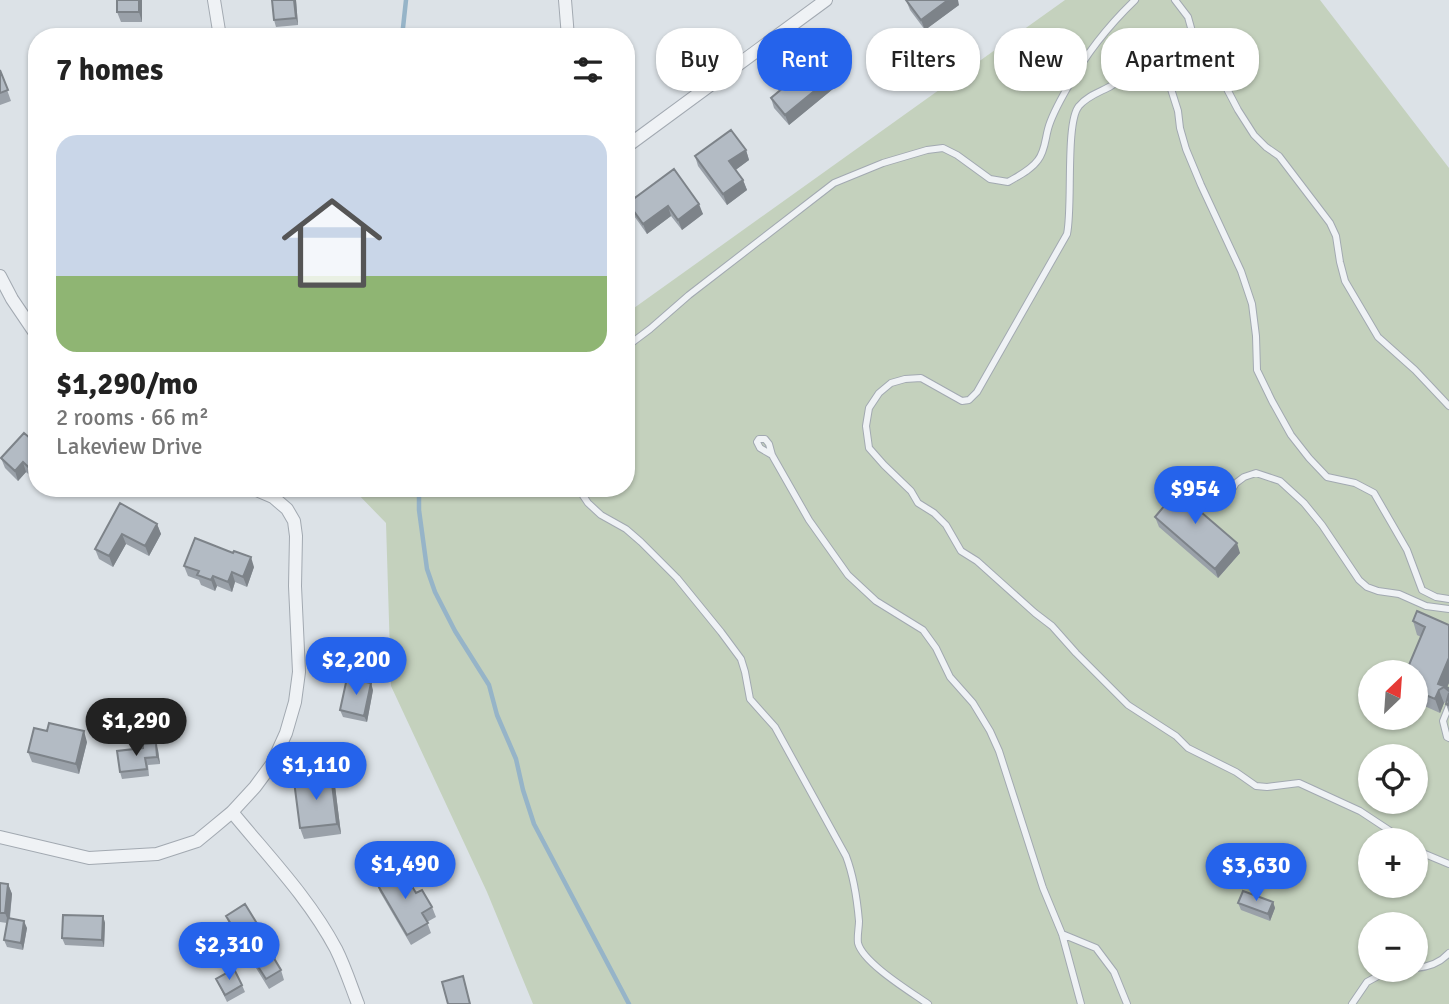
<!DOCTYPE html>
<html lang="en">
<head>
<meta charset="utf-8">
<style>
  body { margin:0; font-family:Signika,sans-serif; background:#f2f2f2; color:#222; height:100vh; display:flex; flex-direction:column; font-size:26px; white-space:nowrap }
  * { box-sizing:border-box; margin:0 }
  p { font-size:23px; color:#767676 }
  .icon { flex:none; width:38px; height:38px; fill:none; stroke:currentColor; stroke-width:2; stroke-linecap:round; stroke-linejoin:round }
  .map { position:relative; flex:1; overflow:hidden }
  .sheet { position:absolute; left:28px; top:28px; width:607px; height:469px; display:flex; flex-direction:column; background:#fff; border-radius:28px; box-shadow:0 2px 5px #0004 }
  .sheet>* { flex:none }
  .top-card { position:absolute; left:656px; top:28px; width:665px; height:63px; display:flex; gap:14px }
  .needle { width:46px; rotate:25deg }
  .fabs { position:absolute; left:1358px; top:660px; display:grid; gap:14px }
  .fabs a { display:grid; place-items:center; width:70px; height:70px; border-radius:50%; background:#fff; box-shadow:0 2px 5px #0004; font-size:35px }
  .price { position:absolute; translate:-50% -60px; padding:0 16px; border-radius:24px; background:#2563eb; color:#fff; font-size:23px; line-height:46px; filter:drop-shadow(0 2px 4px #0008) }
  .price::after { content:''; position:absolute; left:50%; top:42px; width:21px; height:16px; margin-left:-10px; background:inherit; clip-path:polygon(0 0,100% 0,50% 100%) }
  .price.active { background:#222; color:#fff }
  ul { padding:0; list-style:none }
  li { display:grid; align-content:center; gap:14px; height:371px; padding:0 28px }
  li span { display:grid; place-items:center; height:217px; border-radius:21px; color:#555 }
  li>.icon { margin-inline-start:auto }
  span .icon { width:126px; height:126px; fill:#fffc; stroke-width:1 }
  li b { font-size:30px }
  h2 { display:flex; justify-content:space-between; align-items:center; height:84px; padding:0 28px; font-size:30px }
  .chip { padding:0 24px; border-radius:28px; background:#fff; box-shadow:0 2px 5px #0004; font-size:24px; line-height:63px }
  .chip.active { background:#2563eb; color:#fff }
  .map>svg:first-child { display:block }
  .green { fill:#c4d1bd; fill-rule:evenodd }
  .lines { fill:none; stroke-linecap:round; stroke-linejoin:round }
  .stream { stroke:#96b4c8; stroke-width:4.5 }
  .service-casing { stroke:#a2a9b1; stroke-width:8 }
  .minor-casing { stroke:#a2a9b1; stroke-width:14 }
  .service { stroke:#eff2f5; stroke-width:6 }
  .minor { stroke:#eff2f5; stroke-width:12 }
  .wall { fill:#9aa1a9 }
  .shaded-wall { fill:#7d8389 }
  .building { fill:#b3bbc4; stroke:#7d8389; stroke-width:2 }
</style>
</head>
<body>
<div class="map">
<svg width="1449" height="1004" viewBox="0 0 1449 1004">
  <rect width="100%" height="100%" fill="#dce2e7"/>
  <!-- green -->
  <path class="green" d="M1065,0h255l129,168v836h-916l-46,-112 -96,-206 -5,-163 -34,-35h274l1,-175zM1370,672h46v46h-46zM1370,756h46v46h-46zM1370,840h46v46h-46zM1370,924h46v46h-46z"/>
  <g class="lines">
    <!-- stream -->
    <path class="stream" d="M402,37l4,-37
      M419,488v22l8,59 8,23 20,39 34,54 8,30 19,44 7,31 11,34 95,180"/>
    <defs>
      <path id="service" d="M1175,0l13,17 5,18 12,12 33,63 16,25 12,12 13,9 51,67 6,13 4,26 5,19 33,56 37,33 34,36
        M1139,51l-2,16 10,-1 16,7 8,16 7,22 2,17 6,21 15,36 40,86 11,33 4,32 1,34 15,31 19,34 18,23 18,19 28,6 19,10 33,57 15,40 14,7 13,2
        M1137,67c-9,6 -17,13 -26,19 -11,6 -24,10 -32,20 -14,16 -6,101 -12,128l-90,158 -8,8 -7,1 -41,-23 -16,1 -14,4 -12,10 -10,15 -3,18 3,22 15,17 27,26 7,12 16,10 12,12 15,26 16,10 58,52 17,13 24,27 52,52 48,31 12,12 48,24 20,14 11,1 32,-4 61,28 44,29
        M626,347l24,-18 39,-34 145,-112 49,-20 44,-13 16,-2 14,7 33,24 18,3c10,-6 23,-12 30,-22 7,-9 7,-20 10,-31 4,-15 13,-30 21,-44 17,-31 40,-60 66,-85
        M772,455l-12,-7 -3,-6 2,-3h6l4,5 3,11 37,65 39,55 28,26 47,29 13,18 14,29 23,26 17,28 9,20 44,137 19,46 19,70
        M578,488l10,15 13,12 25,14 15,13 36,36 44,54 20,27 4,13 5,27 25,28 71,129c8,21 11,42 13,65 0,7 -2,15 -1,22 5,20 53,49 70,61
        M1227,498l9,-15 8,-6 12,-4 24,8 24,22 18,22 37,55 8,7 11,4 21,3 27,12 23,3
        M1449,706l-6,15 4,16 2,1
        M1416,848l9,6 24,10
        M1062,934l34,14 18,24 13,32
        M1416,968c13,-1 24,-5 33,-15
        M1352,1004l15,-22 22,-12"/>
      <path id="minor" d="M214,0l6,37
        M565,0l3,37
        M626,147l200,-147
        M0,276l12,23 25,37
        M232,812c36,44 77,86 104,137 9,18 15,37 22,55
        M0,837l89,21 68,-4 40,-13 17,-14 18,-15 23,-25 17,-23 14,-31 9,-31 4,-30 -4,-86 1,-50 -2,-15 -7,-12 -14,-12 -21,-9"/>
    </defs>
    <!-- service casing -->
    <use href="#service" class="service-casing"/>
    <!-- minor casing -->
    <use href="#minor" class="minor-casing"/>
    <!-- service -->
    <use href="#service" class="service"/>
    <!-- minor -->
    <use href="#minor" class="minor"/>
  </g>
  <!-- wall -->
  <path class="wall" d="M117,0h25v22h-21l-4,-10z
    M272,0h24l2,25 -22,2 -2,-7z
    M906,0l53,5 -34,25 -15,-20z
    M0,70l11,31 -11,4z
    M835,74l4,10 -50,41 -15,-17 -3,-10z
    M746,150l3,10 -14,10 8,10 4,10 -20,15 -29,-39 -3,-10z
    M674,169l29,45 -21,16 -11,-14 -24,18 -15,-21 -4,-10z
    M37,444v38l-11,-10 -8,9 -13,-13 -4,-10z
    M1201,484l4,10 -11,12 46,47 -22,25 -59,-51 -4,-10z
    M120,503l37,21 4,10 -12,22 -23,-12 -13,23 -14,-8 -4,-10z
    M184,566l70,1 -7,20 -12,-5 -3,10 -15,-6 -2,5 -14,-6 -2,-5 -11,-4z
    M1413,621l36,4v58l-2,5h2v25l-3,-9v-2l-2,1 -4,10 -20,-9 -4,9v-41l5,-35 -4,-2z
    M373,690l-6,32 -24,-5 -3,-7z
    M87,742l-8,32 -47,-12 -4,-10z
    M158,750l2,14 -12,1 1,11 -27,3 -2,-7z
    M335,786l6,48 -37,5 -4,-11z
    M376,882l40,11 16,14 4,10 -9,5 4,11 -20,12 -31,-53z
    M0,883l8,1 4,10 -2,24 17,10 -4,22 -16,-3 -3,-7 3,-17 -7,-1z
    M1273,902l2,6 -5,13 -29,-11 -3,-7z
    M103,916l2,7 -1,24 -39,-2 -3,-7z
    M226,916l46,32 4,10 -2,1 7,11 3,10 -15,9 -39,-63z
    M216,979l26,6 3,7 -18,10z"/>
  <!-- shaded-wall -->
  <path class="shaded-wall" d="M139,0h3v22l-3,-10z
    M294,0h2l2,25 -2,-7z
    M948,0h10l1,5 -34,25 -4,-10z
    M835,74l4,10 -50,41 -4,-10z
    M746,150l3,10 -16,12 -4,-11z
    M743,180l4,10 -20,15 -4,-11z
    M699,204l4,10 -21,16 -4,-10z
    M668,206l3,10 -24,18 -4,-10z
    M23,462l3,10 -8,9 -3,-10z
    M1201,484l4,10 -15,15 -3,-9z
    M157,524l4,10 -12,22 -4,-10z
    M122,534l4,10 -13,23 -4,-11z
    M1237,543l3,10 -22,25 -3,-9z
    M251,557l3,10 -7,20 -4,-10z
    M232,572l3,10 -3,10 -4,-10z
    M213,576l4,10 -2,5 -4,-11z
    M1449,658v25l-3,6 -8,-5z
    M371,683l2,7 -6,32 -3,-6z
    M1439,690l5,13 -4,10 -5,-14z
    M1416,694l4,10 -4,9z
    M84,731l3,11 -8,32 -3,-10z
    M156,743l2,7 2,14 -3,-7z
    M331,776l4,10 6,48 -4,-10z
    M8,884l4,10 -3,29 -4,-10z
    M1273,902l2,6 -5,13 -2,-7z
    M103,916l2,7 -1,24 -2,-7z
    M24,921l3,7 -4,22 -2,-7z
    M272,948l4,10 -4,3 -3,-11z"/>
  <!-- building -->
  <path class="building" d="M117,0h22v12h-22z
    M272,0h22l2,18 -22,2z
    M906,0h42l-27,20z
    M820,57l15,17 -50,41 -14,-17z
    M0,70l8,20 -8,3z
    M731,130l15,20 -17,11 14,19 -20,14 -28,-38z
    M674,169l25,35 -21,16 -10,-14 -25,18 -15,-21z
    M24,433l13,11v31l-14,-13 -8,9 -14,-13z
    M1191,474l10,10 -14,16 50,43 -22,26 -60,-52z
    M120,503l37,21 -12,22 -23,-12 -13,22 -14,-7z
    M195,538l38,15 1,-2 17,6 -8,20 -11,-5 -4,10 -15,-6 -2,4 -14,-5 2,-4 -15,-5z
    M1417,611l32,14v33l-11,26 11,4v3l-5,-4 -5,3 -4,9 -19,-8v-19h-10l19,-45 -12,-6z
    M347,678l24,5 -7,33 -24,-6z
    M1449,693v9l-1,3 -2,-1z
    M49,723l35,8 -8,33 -48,-12 6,-24 13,3z
    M156,743l1,14 -12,1 2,11 -27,3 -3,-21 26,-3v-4z
    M331,776l6,48 -37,4 -6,-47z
    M401,868l15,25 6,-3 10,17 -10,6 6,10 -21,12 -31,-53z
    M0,883l8,1 -3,29h-5z
    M1243,891l30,11 -5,12 -30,-11z
    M245,904l27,44 -3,2 12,20 -15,9 -40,-63z
    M63,915l40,1 -1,24 -40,-2z
    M8,918l16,3 -3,22 -17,-3z
    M234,969l8,16 -17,10 -9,-16z
    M463,976l7,28h-22l-6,-22z"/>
</svg>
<div class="fabs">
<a><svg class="needle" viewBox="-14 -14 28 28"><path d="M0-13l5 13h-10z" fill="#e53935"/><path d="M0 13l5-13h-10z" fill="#767676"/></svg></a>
<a><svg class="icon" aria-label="locate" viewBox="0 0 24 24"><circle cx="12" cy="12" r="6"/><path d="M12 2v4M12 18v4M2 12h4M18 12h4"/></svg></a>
<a>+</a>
<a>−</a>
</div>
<b class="price" style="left:1195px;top:526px">$954</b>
<b class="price" style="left:356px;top:697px">$2,200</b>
<b class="price active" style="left:136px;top:758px">$1,290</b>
<b class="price" style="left:316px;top:802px">$1,110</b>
<b class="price" style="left:405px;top:901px">$1,490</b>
<b class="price" style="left:1256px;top:903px">$3,630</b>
<b class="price" style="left:229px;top:982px">$2,310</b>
<div class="top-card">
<a class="chip">Buy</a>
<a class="chip active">Rent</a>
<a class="chip">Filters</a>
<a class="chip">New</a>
<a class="chip">Apartment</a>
</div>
<section class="sheet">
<h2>7 homes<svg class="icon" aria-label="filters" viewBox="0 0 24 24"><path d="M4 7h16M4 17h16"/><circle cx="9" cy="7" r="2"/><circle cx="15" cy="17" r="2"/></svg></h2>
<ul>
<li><span style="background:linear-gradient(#c9d6e8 65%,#8fb573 0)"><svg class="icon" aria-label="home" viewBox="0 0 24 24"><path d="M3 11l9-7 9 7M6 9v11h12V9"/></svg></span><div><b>$1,290/mo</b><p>2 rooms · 66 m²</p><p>Lakeview Drive</p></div></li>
</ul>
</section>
</div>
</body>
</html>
